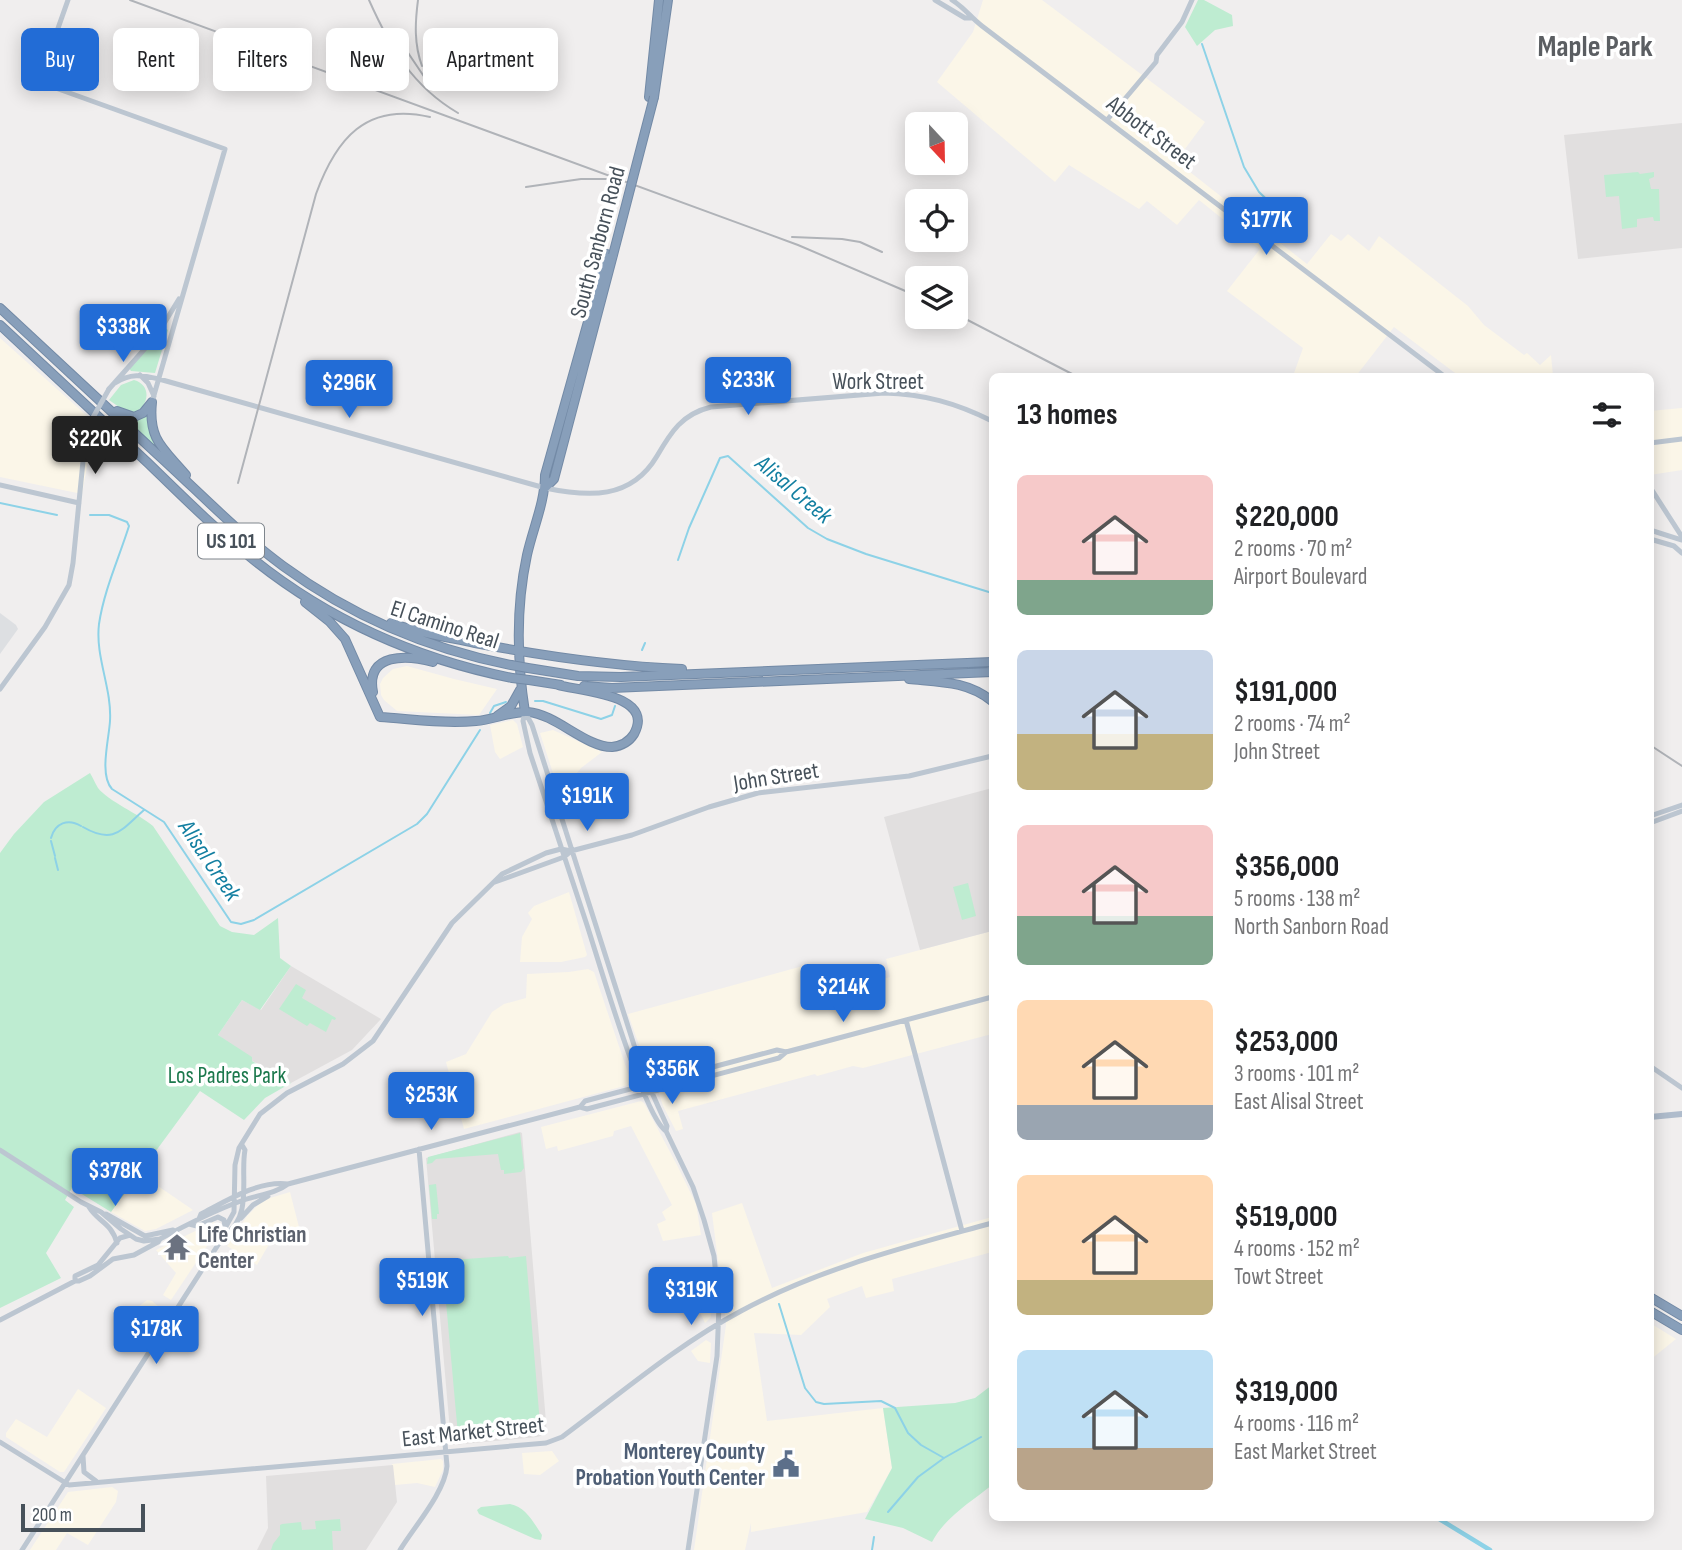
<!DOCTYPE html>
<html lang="en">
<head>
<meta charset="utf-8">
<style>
  body { margin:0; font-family:"Sofia Sans Condensed",sans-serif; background:#f2f2f2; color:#202124; height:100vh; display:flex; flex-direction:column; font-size:26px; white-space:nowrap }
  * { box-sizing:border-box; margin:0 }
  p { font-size:23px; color:#757577 }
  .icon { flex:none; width:38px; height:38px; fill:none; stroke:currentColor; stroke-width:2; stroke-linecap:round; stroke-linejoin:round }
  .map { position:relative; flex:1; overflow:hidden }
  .panel { position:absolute; left:989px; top:373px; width:665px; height:1148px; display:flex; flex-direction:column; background:#fff; border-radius:10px; box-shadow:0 4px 18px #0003 }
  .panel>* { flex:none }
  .top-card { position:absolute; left:21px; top:28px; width:665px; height:63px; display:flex; gap:14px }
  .needle { width:46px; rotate:158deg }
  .controls { position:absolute; left:905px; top:112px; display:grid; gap:14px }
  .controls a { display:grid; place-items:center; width:63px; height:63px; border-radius:10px; background:#fff; box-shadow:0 4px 18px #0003; font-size:35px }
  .scale { position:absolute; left:21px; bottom:18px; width:124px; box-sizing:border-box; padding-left:7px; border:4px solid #47515a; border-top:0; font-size:19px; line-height:24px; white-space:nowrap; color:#47515a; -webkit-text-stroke:5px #fff; paint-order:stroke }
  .price { position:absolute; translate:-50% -60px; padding:0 16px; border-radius:7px; background:#226cd6; color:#fff; font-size:23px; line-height:46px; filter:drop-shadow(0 2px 4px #0008) }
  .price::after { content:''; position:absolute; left:50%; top:42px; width:21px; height:16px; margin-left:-10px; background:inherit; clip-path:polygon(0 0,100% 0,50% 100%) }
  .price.selected { background:#222; color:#fff }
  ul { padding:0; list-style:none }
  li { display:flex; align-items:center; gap:21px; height:175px; padding:0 28px }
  li span { display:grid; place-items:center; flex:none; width:196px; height:140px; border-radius:10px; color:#555 }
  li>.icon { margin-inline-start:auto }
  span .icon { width:84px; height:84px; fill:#fffc; stroke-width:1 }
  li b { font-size:30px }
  h2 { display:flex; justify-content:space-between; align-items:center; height:84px; padding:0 28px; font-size:30px }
  .pill { padding:0 24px; border-radius:10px; background:#fff; box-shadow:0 4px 18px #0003; font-size:24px; line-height:63px }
  .pill.selected { background:#226cd6; color:#fff }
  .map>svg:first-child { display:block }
  .commercial { fill:#fbf6e8 }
  .education { fill:#e1dfdf }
  .airport { fill:#dddfe2 }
  .green { fill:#beecd1 }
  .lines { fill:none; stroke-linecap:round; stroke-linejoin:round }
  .stream { stroke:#8dd2e7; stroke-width:2 }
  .canal { stroke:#8dd2e7; stroke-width:4.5 }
  .highway-casing { stroke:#738aa6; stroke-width:10 }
  .secondary { stroke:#bcc6d1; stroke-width:5 }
  .primary { stroke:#afbccc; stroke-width:6 }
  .highway { stroke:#889fba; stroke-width:8 }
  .rail { stroke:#b0b3b8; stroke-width:2 }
  .highway-bridge-casing { stroke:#738aa6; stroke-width:10; stroke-linecap:butt }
  .secondary-bridge { stroke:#bcc6d1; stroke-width:5 }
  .highway-bridge { stroke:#889fba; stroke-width:8 }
  .labels { text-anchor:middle; stroke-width:7; stroke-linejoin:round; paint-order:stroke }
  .shield { fill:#fff; stroke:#7e858c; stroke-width:2 }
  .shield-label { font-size:21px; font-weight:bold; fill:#47515a }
  .street-label { font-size:23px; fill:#47515a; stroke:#fff }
  .park-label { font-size:23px; fill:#1b784c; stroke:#fff }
  .worship-label { font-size:23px; font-weight:bold; fill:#5b616d; stroke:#fff; text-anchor:start }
  .service-label { font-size:23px; font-weight:bold; fill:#4e5e75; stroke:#fff; text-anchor:end }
  .water-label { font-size:24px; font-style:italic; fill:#137fa1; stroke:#fff }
  .district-label { font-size:30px; font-weight:bold; fill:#5b5e62; stroke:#fff }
</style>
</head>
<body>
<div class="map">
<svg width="1682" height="1550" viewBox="0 0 1682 1550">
  <rect width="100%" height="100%" fill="#f0eeee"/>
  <!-- commercial -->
  <path class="commercial" d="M983,0h59l163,122 -29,39 131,103 24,-30 10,7 7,-7 21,17 10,-15 89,70 16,19 40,30 3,-2 13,12 11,-10 2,21h-94l-65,-49 -38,49h-63l10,-28 -76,-57 33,-42 -61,-49 -22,25 -30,-24 -8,8 -70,-44 -14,17 -118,-100 36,-50z
    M0,338l95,85 -13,71 -82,-17z
    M1682,408v62l-32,5v-64z
    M407,666l47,13 43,10 -18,26 -82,-4 -13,-11 -3,-5 -1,-11 3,-6 10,-9z
    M513,720l4,4 6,23 -23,12 -5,-7 -5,-27z
    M553,730l49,22 -21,16 -14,17 -3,22 -24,-74z
    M569,892l18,63 -2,2 -24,5h-41l2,-25 10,-18 -4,-6 6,-7z
    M992,931v103l-129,34 -10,-2 -36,10 -2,-2 -137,37 5,18 -7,2 -13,-25 -9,-28 -4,-2 -22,-62 182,-50 10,32 70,-19 -4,-18z
    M588,969l6,3 37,110 -3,3 -164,44 -18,-67 20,-8 26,-42 12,-8 22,-6 1,-24 42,-2z
    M641,1101l3,2 33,62 19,39 5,31 -38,6 -6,-17 9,-4 -4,-8 10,-7 -41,-79 -17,5 -1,5 -55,15 -1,-5 -11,3 -5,-22z
    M139,1173l54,37 -37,19 -11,2 -34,-19z
    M290,1192l10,39 -28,8 -15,26 -30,-19 20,-30 12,-12 11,-6z
    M742,1203l30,85 91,-35 129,-36v35l-100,27 2,12 -28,7 -4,-12 -35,13 3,8 -29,28 -47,-2 13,88 116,-13 9,60 -25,44 -116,20v-9l-6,27h-51l32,-225 -14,-112z
    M214,1222l5,6 -48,72 -8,-5 13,-22 -20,-23z
    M710,1294l1,23 -6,6 -10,-21z
    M147,1300l5,1 13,11 -18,28 -28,-18z
    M1650,1323l26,16 -26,21z
    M706,1340l5,3 -1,20 -12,-2 -7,-10z
    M78,1389l28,19 -42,64h-4l-54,-35v-4l10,-14 31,18z
    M552,1451l7,10 -19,14 -16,-1 -2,-21z
    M441,1459l2,2v9l-8,17 -18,-4 -22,2 -3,-21z
    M112,1487l6,4 -2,11 -28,43 -21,-12 -11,17h-26l38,-58z"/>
  <!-- education -->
  <path class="education" d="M1682,123v125l-104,11 -14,-124z
    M992,788v143l-72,19 -36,-133z
    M291,966l90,53 -29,31 -61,33 -40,-23 -33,-25 24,-35 19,10z
    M520,1132l2,1 25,301 -10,3 -84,8 -2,-3 -25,-284z
    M393,1465l4,37 -31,48h-109l11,-22 -2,-52z"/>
  <!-- airport -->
  <path class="airport" d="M0,613l16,12 2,4 -18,25z"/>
  <!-- green -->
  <path class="green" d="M1198,0h6l28,15 1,11 -18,4 -18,16 -12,-19z
    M1638,172l2,2 14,-2v5l-5,2 2,10h8l1,32h-6l-1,-4 -16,2v8l-15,2 -3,-33 -13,1 -2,-22z
    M165,328l3,2 -13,43 -24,-2 -2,-3z
    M134,380c21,6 13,32 -5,34l-20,-14 12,-15z
    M142,417h5l3,17 10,17 -29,-27z
    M90,773c3,5 5,10 8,15 10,13 41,26 55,38l67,100 12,6 22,3 24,-17 2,40 11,8 -31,44 -18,-10 -24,35 34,22v4l39,22 -26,15 -21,22 -44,-29 -89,121 -39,-24 -7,12 9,7 -28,46 15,25 -61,30v-455l14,-19 30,-32z
    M968,883l8,33 -14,4 -9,-33z
    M296,984l10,6 -4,8 34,20 -1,2 -3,-1 -6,13 -16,-9 -3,3 -28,-17z
    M520,1133l4,35 -3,4 -17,2v-4h-3l-3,-16 -62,5 -4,4 -5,1 1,-7z
    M436,1184l3,30h-2v5h-5l-3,-34z
    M508,1256l1,2 17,-2 14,168 -7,8 -23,2 -1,-3 -51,4 -14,-155 7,-20z
    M992,1385v100c-21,17 -47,32 -60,57l-29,-14 -38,-9 27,-51 -9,-60 72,-5 20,-5z
    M510,1504c16,3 23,18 32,31l-1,5 -6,-1 -56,-25 -2,-4 4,-3z
    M340,1519l1,12h-9l1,19h-62l2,-6 7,-9v-10l2,-1 19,-2 1,8 14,-1 -1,-8z"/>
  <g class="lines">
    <!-- stream -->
    <path class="stream" d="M1202,44l42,123 15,25 26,25
      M0,503l57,12
      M90,515h19l18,7 2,4c-10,32 -25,64 -30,98 -4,33 13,64 11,97 -1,18 -11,54 2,68l52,33 67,100 10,2 13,-4 163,-96 10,-10 53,-84
      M678,560l11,-32 31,-70 8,-2 80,72 19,11 39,15 126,39
      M642,650l3,-7
      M535,701h8l58,18 11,-4 3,-9
      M490,713l4,-7 12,-4
      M83,827c31,18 38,3 61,-17
      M51,838c4,-15 17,-20 30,-12
      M51,841l4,15
      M55,858l3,12
      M779,1304l26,84 11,14 8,2 57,-3 14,7 13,25 13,12 23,13
      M888,1512l30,-35 26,-19 37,-21
      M872,1550l2,-13"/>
    <!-- canal -->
    <path class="canal" d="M1436,1517l54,33"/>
    <defs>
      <path id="highway" d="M649,97l10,-97
        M654,97l14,-97
        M0,308c52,48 104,96 156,145 42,38 82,80 127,113 68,50 146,83 228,99
        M0,325c49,46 98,92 148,138 34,33 68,67 106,97 75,60 163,99 258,118
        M152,402c-4,38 11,46 34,73
        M117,411l17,6 9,-4 9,-11
        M545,488l9,-9 59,-224
        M305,602l24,19 16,18 35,78c31,2 64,7 96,4 17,-1 35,-10 52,-9 28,2 57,35 84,35 9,-1 17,-5 22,-13 22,-40 -55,-43 -76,-49
        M391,623c27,10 56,14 84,20 69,13 137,23 207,26
        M528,668l50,8 43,1 371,-15
        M909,679c31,3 58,2 83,22
        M529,680l32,5
        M584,686l28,2 380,-16
        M373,692c-8,-40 35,-37 60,-30
        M525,712c-8,-51 -9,-106 2,-157 6,-27 18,-53 18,-80l62,-221
        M497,716l14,-10 9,-16
        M1650,1297l32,19
        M1650,1311l32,19"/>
    </defs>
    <!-- highway casing -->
    <use href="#highway" class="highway-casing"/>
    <!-- secondary -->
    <path class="secondary" d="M68,0l-29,82 186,67 -73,253
      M935,0l30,18h7
      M952,0c14,9 18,17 30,26l462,350
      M1107,120l49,-58 1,-7 25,-33 10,-22
      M140,375l8,8 6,13
      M115,383c15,-10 27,-8 44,-4l386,109c43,9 86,12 112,-32 14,-24 25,-42 54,-49l173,-14c40,1 72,10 108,28
      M109,389l48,-54 22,-36
      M1650,443l32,-4
      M0,485l79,18
      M1650,487l32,50
      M1650,530l32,10
      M1650,539l24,7 8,7
      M0,689l45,-62 24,-42 4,-22 11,-112 7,-30
      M525,712l7,13 102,320 14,39 19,42 -1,5 27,56 11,33 10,36 5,50 -2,50 -29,194
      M525,712l-2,9 7,32c18,56 37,112 56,169 11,33 58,196 80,209
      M1650,816l32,-11
      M1650,823l32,-12
      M495,882l69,-25 7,-6 61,-16 77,-28 49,-14 151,-17 83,-20
      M906,1020l56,211
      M1650,1066l32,22
      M580,1107l5,-6 192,-51 9,2 19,-5 187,-50
      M0,1150l81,52 20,10 20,17 15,10 8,2 16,-2
      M89,1207c9,15 22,15 28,36
      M106,1214l39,22 28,-6
      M241,1218l12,-13 15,-9
      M199,1219l2,-5c25,-13 58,-34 87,-30
      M189,1224l8,2 21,-9 6,3 1,7
      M225,1234l-1,-4 10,-18 1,-47 4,-17 21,-34 27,-21 56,-29 30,-23 79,-118 50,-49 44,-21 15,-4 10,2
      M75,1281v-5l23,-11 22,-27 10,-3
      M0,1320l75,-39h4l11,-5 23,-17 21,-4 24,-13 2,-3c26,-14 53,-28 81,-38 16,-6 34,-7 47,-17l292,-77 7,2 192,-51 7,-6
      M0,1442l69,43 477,-42 16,-6c58,-43 115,-92 179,-126 79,-43 165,-64 251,-88
      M83,1456l1,16 12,9
      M22,1550l203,-316c28,-16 15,-59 20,-84l-3,-5
      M400,1550c14,-23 45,-58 47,-84l-28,-317"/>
    <!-- primary -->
    <path class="primary" d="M1650,1117l32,-3"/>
    <!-- highway -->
    <use href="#highway" class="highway"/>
    <!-- rail -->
    <path class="rail" d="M130,0l668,245 119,51
      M369,0c21,47 43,86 89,113
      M418,0c-3,23 -4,44 4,66
      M392,29l35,52
      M526,187l55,-8h25
      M792,237l50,2 18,3 22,10
      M956,314l120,62
      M238,483l78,-289c20,-55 50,-92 114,-77
      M1650,745l32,21"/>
    <defs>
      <path id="highway-bridge" d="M613,255l41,-158
        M511,665l17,3
        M512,678l17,2"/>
    </defs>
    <!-- highway-bridge casing -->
    <use href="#highway-bridge" class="highway-bridge-casing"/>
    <!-- secondary-bridge -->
    <path class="secondary-bridge" d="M91,421l18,-32"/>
    <!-- highway-bridge -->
    <use href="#highway-bridge" class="highway-bridge"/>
  </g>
  <!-- icons -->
  <defs>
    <symbol id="temple-bare" viewBox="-9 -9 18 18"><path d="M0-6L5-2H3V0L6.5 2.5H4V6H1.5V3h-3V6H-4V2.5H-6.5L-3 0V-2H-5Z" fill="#6b7280" stroke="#fff" stroke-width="2.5" paint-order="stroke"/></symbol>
    <symbol id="civic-bare" viewBox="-9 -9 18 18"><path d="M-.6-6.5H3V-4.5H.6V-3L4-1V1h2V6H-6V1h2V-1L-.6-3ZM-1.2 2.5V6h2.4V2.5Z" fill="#5c6f8a" stroke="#fff" stroke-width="2.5" paint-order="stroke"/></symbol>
  </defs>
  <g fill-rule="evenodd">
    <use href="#temple-bare" x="158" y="1228" width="38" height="38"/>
    <use href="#civic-bare" x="767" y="1445" width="38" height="38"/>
  </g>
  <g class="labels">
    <!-- shield labels -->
    <rect class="shield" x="198" y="523.5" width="66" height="35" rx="5"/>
    <g class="shield-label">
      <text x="231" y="548">US 101</text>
    </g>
    <!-- street labels -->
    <g class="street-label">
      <text transform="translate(1152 132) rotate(37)" y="8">Abbott Street</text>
      <text transform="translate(597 242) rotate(-75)" y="8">South Sanborn Road</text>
      <text x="878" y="389">Work Street</text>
      <text transform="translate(445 624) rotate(18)" y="8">El Camino Real</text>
      <text transform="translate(776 776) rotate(-9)" y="8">John Street</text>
      <text transform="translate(473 1431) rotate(-6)" y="8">East Market Street</text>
    </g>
    <!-- park labels -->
    <g class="park-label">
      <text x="227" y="1083">Los Padres Park</text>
    </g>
    <!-- worship labels -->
    <g class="worship-label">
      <text x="198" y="1242">Life Christian<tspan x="198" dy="26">Center</tspan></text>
    </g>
    <!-- service labels -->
    <g class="service-label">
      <text x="765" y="1459">Monterey County<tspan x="765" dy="26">Probation Youth Center</tspan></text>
    </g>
    <!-- water labels -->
    <g class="water-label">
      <text transform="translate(794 489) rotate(40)" y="8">Alisal Creek</text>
      <text transform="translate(210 860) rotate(56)" y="8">Alisal Creek</text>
    </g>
    <!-- district labels -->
    <g class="district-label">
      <text x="1595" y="56">Maple Park</text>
    </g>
  </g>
</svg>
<div class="controls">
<a><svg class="needle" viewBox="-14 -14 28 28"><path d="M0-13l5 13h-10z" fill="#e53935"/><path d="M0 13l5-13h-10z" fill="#757577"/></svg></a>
<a><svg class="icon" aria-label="locate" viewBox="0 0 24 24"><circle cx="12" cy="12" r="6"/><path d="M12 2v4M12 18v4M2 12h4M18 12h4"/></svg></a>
<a><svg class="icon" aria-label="layers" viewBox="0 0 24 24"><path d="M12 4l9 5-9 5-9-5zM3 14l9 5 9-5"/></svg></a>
</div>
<div class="scale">200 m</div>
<b class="price" style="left:1266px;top:257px">$177K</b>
<b class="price" style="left:123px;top:364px">$338K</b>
<b class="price" style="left:748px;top:417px">$233K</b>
<b class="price" style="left:349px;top:420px">$296K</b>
<b class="price selected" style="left:95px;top:476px">$220K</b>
<b class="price" style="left:587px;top:833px">$191K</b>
<b class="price" style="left:843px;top:1024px">$214K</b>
<b class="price" style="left:672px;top:1106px">$356K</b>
<b class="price" style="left:431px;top:1132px">$253K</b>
<b class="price" style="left:115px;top:1208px">$378K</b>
<b class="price" style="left:422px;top:1318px">$519K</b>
<b class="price" style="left:691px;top:1327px">$319K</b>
<b class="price" style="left:156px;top:1366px">$178K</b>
<div class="top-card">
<a class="pill selected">Buy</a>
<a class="pill">Rent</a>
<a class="pill">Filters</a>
<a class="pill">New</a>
<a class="pill">Apartment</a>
</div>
<section class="panel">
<h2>13 homes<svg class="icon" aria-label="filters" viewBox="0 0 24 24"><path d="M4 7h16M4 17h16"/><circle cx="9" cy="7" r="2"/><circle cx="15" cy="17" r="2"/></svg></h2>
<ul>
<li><span style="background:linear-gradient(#f6c9c9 75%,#7fa58c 0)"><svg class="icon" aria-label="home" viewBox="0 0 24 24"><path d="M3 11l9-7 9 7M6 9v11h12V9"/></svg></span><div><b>$220,000</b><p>2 rooms · 70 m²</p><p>Airport Boulevard</p></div></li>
<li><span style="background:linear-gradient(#c9d6e8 60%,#c2b280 0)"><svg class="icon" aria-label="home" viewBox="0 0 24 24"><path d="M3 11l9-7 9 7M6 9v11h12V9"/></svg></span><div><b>$191,000</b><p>2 rooms · 74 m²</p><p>John Street</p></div></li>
<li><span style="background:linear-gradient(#f6c9c9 65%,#7fa58c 0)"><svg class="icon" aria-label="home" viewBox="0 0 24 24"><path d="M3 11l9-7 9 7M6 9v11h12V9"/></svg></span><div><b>$356,000</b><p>5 rooms · 138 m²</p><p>North Sanborn Road</p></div></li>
<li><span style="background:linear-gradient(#ffd9b3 75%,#9aa5b1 0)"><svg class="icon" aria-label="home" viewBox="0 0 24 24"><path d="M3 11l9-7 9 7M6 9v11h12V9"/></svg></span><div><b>$253,000</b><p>3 rooms · 101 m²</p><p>East Alisal Street</p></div></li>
<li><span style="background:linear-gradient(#ffd9b3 75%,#c2b280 0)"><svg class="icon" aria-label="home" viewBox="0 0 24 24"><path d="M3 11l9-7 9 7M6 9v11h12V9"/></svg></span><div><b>$519,000</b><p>4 rooms · 152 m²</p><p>Towt Street</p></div></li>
<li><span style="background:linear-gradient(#bfe0f5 70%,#b9a48a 0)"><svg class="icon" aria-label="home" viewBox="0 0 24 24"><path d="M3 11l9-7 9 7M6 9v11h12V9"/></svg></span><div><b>$319,000</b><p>4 rooms · 116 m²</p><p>East Market Street</p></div></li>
</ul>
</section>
</div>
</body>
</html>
